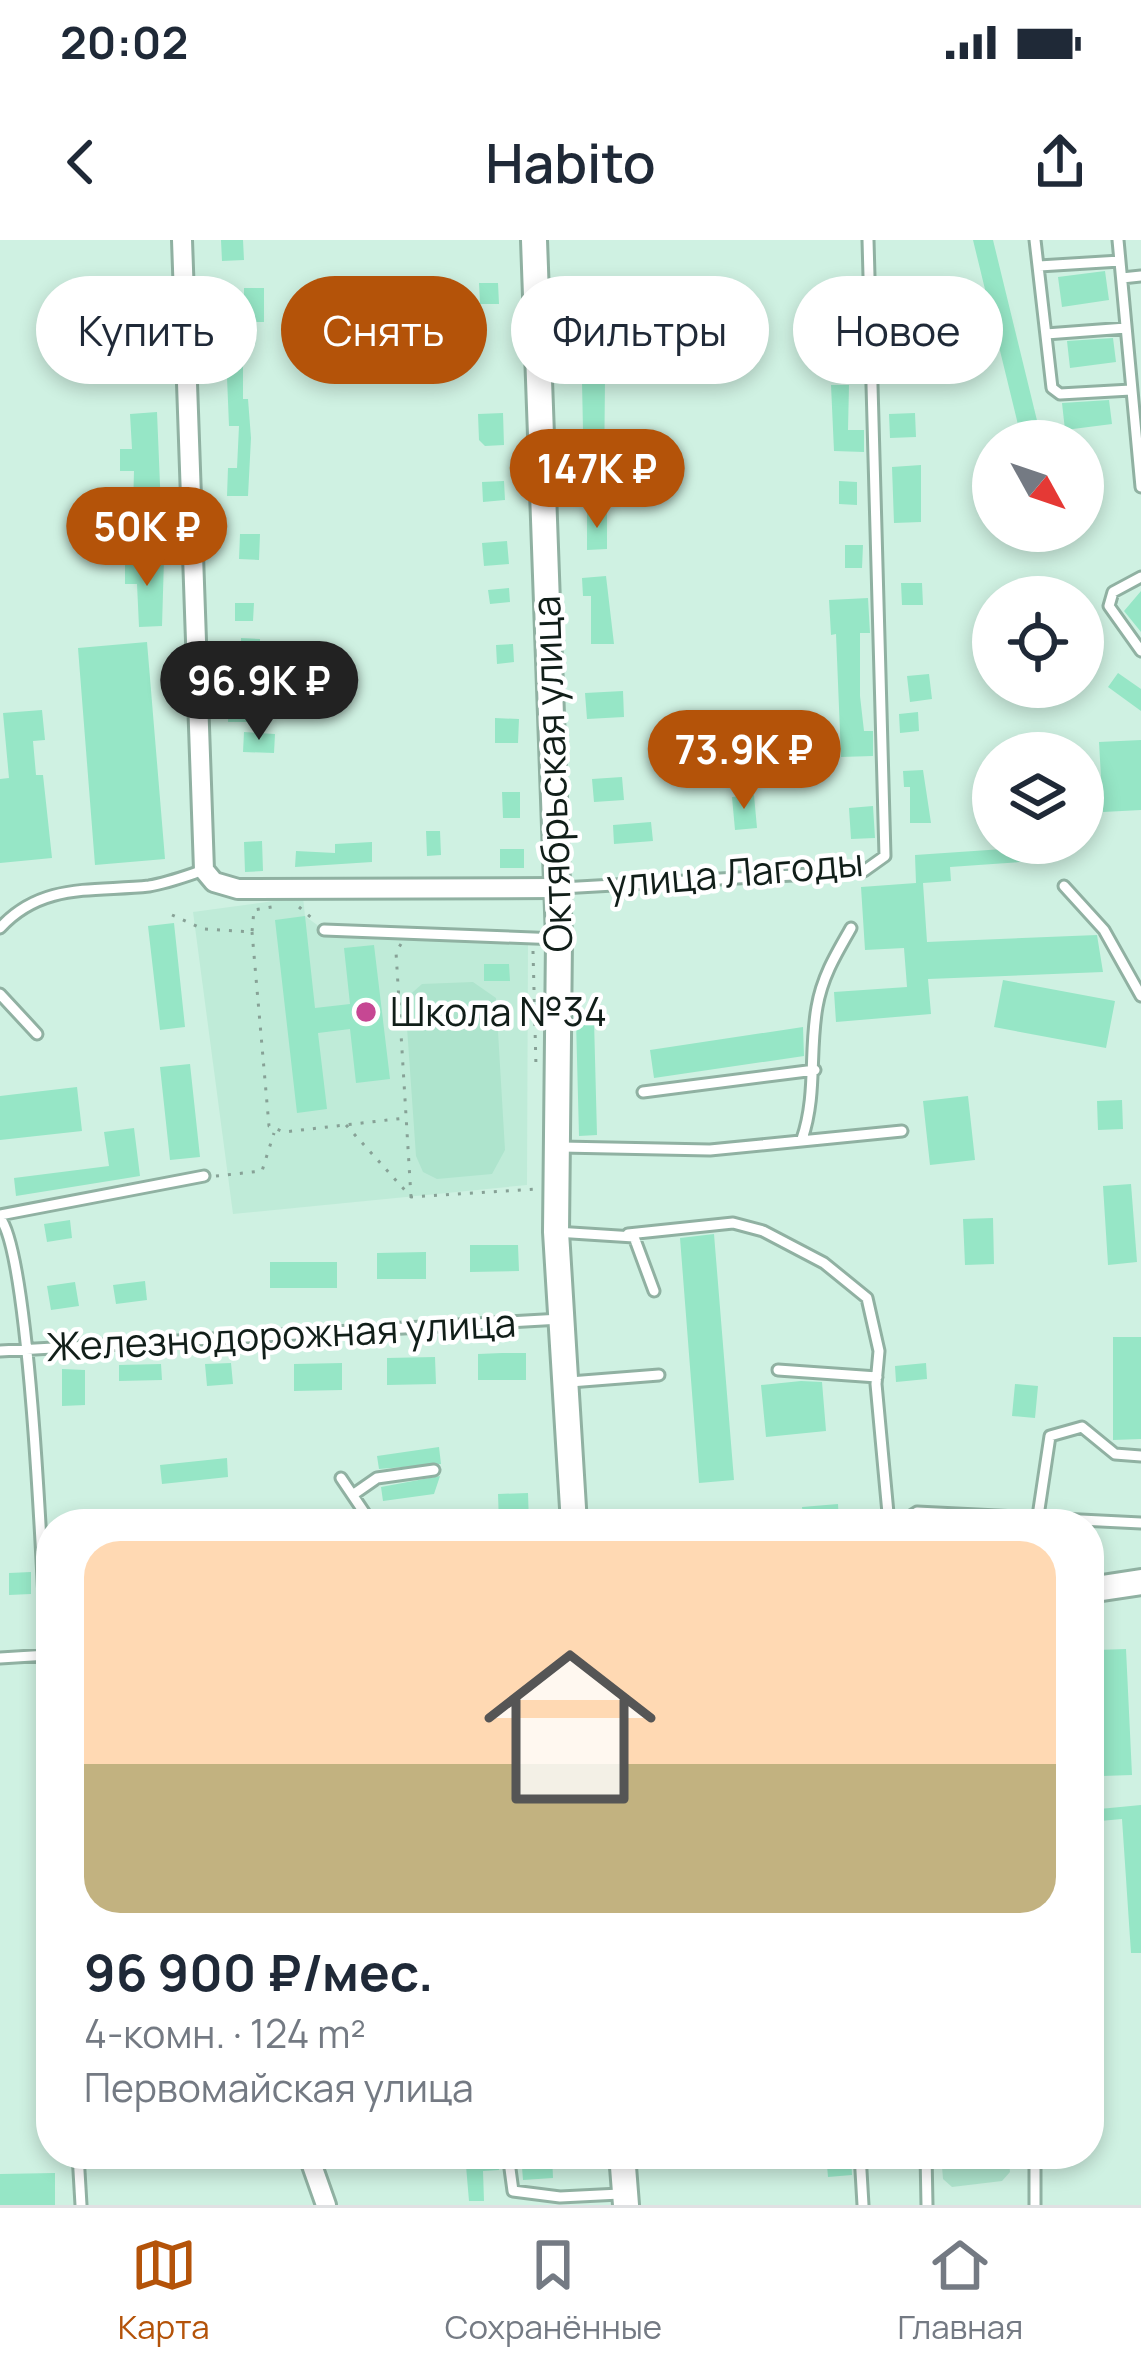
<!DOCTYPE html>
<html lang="ru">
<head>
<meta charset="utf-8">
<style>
  body { margin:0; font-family:Manrope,sans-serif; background:#f2f2f3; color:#1f2937; height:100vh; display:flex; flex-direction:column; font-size:45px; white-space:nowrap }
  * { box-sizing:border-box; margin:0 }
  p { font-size:39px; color:#747a83 }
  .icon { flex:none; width:66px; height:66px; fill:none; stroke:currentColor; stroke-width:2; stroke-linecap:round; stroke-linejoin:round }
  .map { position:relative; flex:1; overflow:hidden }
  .details { position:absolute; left:36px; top:1269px; width:1068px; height:660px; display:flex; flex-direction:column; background:#fff; border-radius:48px; box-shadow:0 6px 18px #0003 }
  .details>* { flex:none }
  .top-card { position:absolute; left:36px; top:36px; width:1071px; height:108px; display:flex; gap:24px }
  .needle { width:78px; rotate:130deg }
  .controls { position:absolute; left:972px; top:180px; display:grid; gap:24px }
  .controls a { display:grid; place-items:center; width:132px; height:132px; border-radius:50%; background:#fff; box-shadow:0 6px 18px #0003; font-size:60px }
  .price { position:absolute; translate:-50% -102px; padding:0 27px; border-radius:42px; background:#b45309; color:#fff; font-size:39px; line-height:78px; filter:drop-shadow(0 3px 6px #0008) }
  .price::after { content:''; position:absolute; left:50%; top:72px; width:36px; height:27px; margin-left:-18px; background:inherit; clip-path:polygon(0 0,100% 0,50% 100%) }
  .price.active { background:#222; color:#fff }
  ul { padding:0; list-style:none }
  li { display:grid; align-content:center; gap:24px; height:636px; padding:0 48px }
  li span { display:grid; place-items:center; height:372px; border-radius:36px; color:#555 }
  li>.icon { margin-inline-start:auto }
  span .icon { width:216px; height:216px; fill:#fffc; stroke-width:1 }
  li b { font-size:51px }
  .pill { padding:0 42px; border-radius:54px; background:#fff; box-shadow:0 6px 18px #0003; font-size:42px; line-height:108px }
  .pill.active { background:#b45309; color:#fff }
  .status { display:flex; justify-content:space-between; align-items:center; height:84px; padding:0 60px; background:#fff; direction:ltr }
  .status svg { height:33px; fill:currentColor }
  header { display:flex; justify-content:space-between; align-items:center; height:156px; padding:0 48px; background:#fff; font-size:54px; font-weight:600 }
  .menu { display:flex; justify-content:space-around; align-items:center; height:168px; border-top:3px solid #e0e1e3; background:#fff; font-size:33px; color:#747a83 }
  .menu a { display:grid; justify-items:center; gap:6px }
  .menu .active { color:#b45309 }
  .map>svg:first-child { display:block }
  .built { fill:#bfebd8 }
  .green { fill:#aee4cd }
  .building { fill:#96e6c6 }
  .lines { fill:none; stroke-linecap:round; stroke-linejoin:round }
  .lane-casing { stroke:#90b1a2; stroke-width:15 }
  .street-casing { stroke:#90b1a2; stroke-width:24 }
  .secondary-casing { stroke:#90b1a2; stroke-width:30 }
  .path { stroke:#87a196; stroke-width:3; stroke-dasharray:3 9; stroke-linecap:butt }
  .lane { stroke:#fff; stroke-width:9 }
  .street { stroke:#fff; stroke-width:18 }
  .secondary { stroke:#fff; stroke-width:24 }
  .poi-dot { fill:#c64793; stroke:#fff; stroke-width:4.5 }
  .labels { text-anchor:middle; stroke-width:9; stroke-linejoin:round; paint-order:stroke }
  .street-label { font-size:39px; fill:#111e19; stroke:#fff }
  .poi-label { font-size:39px; fill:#111e19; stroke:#fff; text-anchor:start }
</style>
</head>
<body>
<div class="status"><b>20:02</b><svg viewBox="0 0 49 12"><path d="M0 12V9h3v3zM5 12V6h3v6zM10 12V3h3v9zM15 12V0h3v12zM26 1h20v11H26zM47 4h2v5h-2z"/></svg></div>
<header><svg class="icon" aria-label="back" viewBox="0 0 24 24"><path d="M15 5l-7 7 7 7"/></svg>Habito<svg class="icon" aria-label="share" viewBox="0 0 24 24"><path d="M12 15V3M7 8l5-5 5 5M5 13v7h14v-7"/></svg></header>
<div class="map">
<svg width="1141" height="1965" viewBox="0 0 1141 1965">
  <rect width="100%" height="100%" fill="#cff1e2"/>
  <!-- built -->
  <path class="built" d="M303,657l2,19 19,14 204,13 -1,242 -294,29 -40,-302z"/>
  <!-- green -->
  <path class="green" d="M473,742l23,16 9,152 -13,24 -55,5 -14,-7 -7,-16 -11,-157 17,-15z
    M941,1914h67l2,18 -8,9 -50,6 -9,-8z"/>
  <!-- building -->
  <path class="building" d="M221,0h22l1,20 -22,1z
    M973,0h20l49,201h-20z
    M1105,31l4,29 -47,7 -4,-30z
    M479,43h19l1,21h-19z
    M244,48h20v34h-20z
    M906,54l8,63 -24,3 -5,-64z
    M581,58h17v29h-17z
    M144,63l8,73 -28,-1 1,-46 -11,1 -1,-26z
    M832,67l18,1 -1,23h-17z
    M1113,98l3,24 -46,6 -3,-27z
    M243,112v47h5l3,39 -3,58h-21l1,-28h9l2,-42h-10l-3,-73z
    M605,140l-1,98 -20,1 -2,-97z
    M831,145h18l-1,45h16v22l-30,-1z
    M1109,160l3,24 -47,6 -3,-27z
    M157,172l4,97 -28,-1 1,-37h-14v-22h12l-2,-35z
    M503,173l1,32 -19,1 -6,-6 -1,-26z
    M915,173l1,24 -26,1 -1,-24z
    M921,225v57l-27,1 -2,-56z
    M504,241l1,19 -22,2 -1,-20z
    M839,241l18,1v23l-18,-1z
    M587,272h20v37l-20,1z
    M240,294h20l-1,26 -20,-1z
    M507,301l2,23 -25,2 -2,-23z
    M845,305h18l-1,23h-17z
    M164,319l-2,67 -23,1 -2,-43h-12v-24z
    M606,336l8,68h-23v-48h-8l-1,-18z
    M901,343h21l1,22h-21z
    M509,348l1,14 -20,2 -2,-14z
    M1141,351v41l-17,-21z
    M868,358l2,35h-10v63l4,35h9v25l-32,1 -5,-123 -5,1 -2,-35z
    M235,363h19l-1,18h-18z
    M241,398l19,1v17h-19z
    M147,402l18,217 -70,6 -17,-217z
    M513,404l1,18 -17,2 -1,-19z
    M1118,433l23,16v22l-33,-24z
    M929,434l3,25 -22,3 -3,-26z
    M623,451l1,26 -37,2 -2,-26z
    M251,463v19h-23v-18z
    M42,470l3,30 -12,1 3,34h7l9,83 -52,5v-84l9,-1 -6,-65z
    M918,472l1,19 -19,2 -1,-19z
    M495,478l24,1 -1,24h-23z
    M244,492l31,2 -1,19 -31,-1z
    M1141,500v70l-38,2 -4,-70z
    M923,530l8,53h-21v-36h-6l-1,-16z
    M622,537l2,23 -30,2 -2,-23z
    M502,552h18v26h-17z
    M754,555l3,33 -22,2 -3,-33z
    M873,566l2,32 -24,1 -2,-31z
    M651,582l2,19 -39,3 -1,-19z
    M426,591h14l1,24 -14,1z
    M262,601l1,30 -18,1 -1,-30z
    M372,602v20l-77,5 1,-16 39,2v-9z
    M1034,607l1,14 -85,6 1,14 -28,2 4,59 170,-7 6,37 -175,7 3,35 -95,8 -2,-30 73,-5 -3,-39 -39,2 -4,-63 55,-4 -1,-28z
    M500,609h24v19h-24z
    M305,676l10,92 35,-4 -6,-56 30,-3 16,134 -34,4 -6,-54 -32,4 9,76 -30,4 -22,-193z
    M174,683l11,104 -25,3 -12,-104z
    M484,724h25l1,17h-26z
    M1003,740l112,21 -9,47 -112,-21z
    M576,780h18l3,115 -18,1z
    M803,787l1,29 -150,22 -4,-28z
    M190,824l10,93 -30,3 -10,-93z
    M77,847l5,44 -82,9v-44z
    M968,856l7,64 -45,5 -7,-64z
    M1122,860l1,29 -25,1 -1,-29z
    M134,888l6,48 -124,20 -2,-18 95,-12 -5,-34z
    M1131,944l6,78 -29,3 -5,-79z
    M993,978l1,46 -29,1 -2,-46z
    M70,980l2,18 -25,4 -3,-18z
    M714,994l20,246 -35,3 -19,-245z
    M470,1005h48l1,26 -49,1z
    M426,1012v27h-49v-26z
    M270,1022h67v26h-67z
    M145,1041l2,19 -31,4 -3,-19z
    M75,1042l4,24 -28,4 -4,-24z
    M1113,1097h28v102l-28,1z
    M502,1113h24v27h-48v-26z
    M435,1117l1,27 -49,1v-27z
    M231,1123l2,21 -26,2 -2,-22z
    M342,1123v27l-48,1v-27z
    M926,1123l1,16 -31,3 -1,-16z
    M161,1124l1,16 -43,1v-16z
    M62,1129l23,1v35l-23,1z
    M801,1141l21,1 4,49 -60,6 -5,-52z
    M1015,1144l23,2 -3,32 -23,-2z
    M439,1207l2,17 -62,5 -2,-13z
    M227,1218l1,19 -66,7 -2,-19z
    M440,1236l-6,18 -51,7 -2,-14z
    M528,1253l1,31h-30l-1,-30z
    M838,1264l1,20h-35l-2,-17z
    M31,1332v22l-22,1v-22z
    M1126,1409l6,126 -30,1 -5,-126z
    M1141,1565v148h-10l-9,-134 -33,3v-12z
    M465,1914h32l2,16 -16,1 1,30h-15z
    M521,1914h31l1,24 -30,2z
    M826,1914h25l1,21 -24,2z
    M55,1933v32h-55v-31z"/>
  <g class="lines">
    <defs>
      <path id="lane" d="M1035,0l17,148 8,6 71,-4
        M1118,0l23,247
        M1039,26l81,-5
        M1122,38l19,-2
        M1046,94l80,-6
        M1141,337l-28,15 -4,14 32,45
        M1064,646l40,44 37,66
        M561,648l303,-17 21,-15 -17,-616
        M0,688c42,-46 94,-36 149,-42 19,-3 37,-10 55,-16
        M324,690l235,9
        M0,754l37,40
        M643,852l172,-22
        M802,899c15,-44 7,-87 15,-132 5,-30 19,-53 34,-79
        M561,907l149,3 192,-19
        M0,975l204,-39
        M0,978c34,41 46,443 51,523
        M556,992l78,5 20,54
        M628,994l105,-11 30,8 61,32 43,35 12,53 -3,33 13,140
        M0,1111l561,-32
        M778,1130l99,7
        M570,1142l89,-7
        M341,1238l31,46
        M354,1254l23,-16 57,-8
        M1038,1276l12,-80 32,-9 33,27 26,2
        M898,1284l19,-12 224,11
        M0,1418l48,-3
        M1089,1453h3
        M78,1914l3,51
        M508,1914l5,37 47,6 60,-3
        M860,1914l3,51
        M926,1914l1,51
        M1035,1914v51"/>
      <path id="street" d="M182,0l22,630 10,12 24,7 318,-1
        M308,1914l18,51"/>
      <path id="secondary" d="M534,0l25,699 -3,293 18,292
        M1089,1350l52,-8
        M622,1914l4,51"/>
    </defs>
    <!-- lane casing -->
    <use href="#lane" class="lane-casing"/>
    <!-- street casing -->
    <use href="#street" class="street-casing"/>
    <!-- secondary casing -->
    <use href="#secondary" class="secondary-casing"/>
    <!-- path -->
    <path class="path" d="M299,667l15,13
      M172,675l31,14 49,3 2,-22 18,-3
      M252,692l17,194 15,6 121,-14
      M401,704l-5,8 15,245
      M533,711l3,116
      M346,885l65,72 127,-8
      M216,936l46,-5 12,-38"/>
    <!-- lane -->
    <use href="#lane" class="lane"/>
    <!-- street -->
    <use href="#street" class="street"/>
    <!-- secondary -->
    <use href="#secondary" class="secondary"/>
  </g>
  <!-- markers -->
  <circle class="poi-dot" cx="366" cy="772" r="12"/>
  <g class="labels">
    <!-- street labels -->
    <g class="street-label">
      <text transform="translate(552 534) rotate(-92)" y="14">Октябрьская улица</text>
      <text transform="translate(735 633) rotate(-5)" y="14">улица Лагоды</text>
      <text transform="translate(281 1095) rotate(-3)" y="14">Железнодорожная улица</text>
    </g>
    <!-- poi labels -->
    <g class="poi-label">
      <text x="390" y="786">Школа №34</text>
    </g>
  </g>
</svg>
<div class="controls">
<a><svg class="needle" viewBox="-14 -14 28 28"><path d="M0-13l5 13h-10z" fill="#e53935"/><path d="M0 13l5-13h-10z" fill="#747a83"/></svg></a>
<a><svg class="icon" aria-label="locate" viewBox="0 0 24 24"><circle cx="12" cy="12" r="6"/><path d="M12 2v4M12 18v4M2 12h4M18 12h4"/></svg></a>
<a><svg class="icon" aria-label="layers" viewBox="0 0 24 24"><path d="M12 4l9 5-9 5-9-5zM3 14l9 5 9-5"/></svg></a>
</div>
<b class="price" style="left:597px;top:291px">147K ₽</b>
<b class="price" style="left:147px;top:349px">50K ₽</b>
<b class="price active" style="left:259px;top:503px">96.9K ₽</b>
<b class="price" style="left:744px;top:572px">73.9K ₽</b>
<div class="top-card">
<a class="pill">Купить</a>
<a class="pill active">Снять</a>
<a class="pill">Фильтры</a>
<a class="pill">Новое</a>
</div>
<section class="details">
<ul>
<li><span style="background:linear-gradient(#ffd9b3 60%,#c2b280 0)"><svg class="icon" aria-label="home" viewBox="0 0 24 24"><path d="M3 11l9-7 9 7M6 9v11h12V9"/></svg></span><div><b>96 900 ₽/мес.</b><p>4-комн. · 124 m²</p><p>Первомайская улица</p></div></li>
</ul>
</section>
</div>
<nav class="menu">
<a class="active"><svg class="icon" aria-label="map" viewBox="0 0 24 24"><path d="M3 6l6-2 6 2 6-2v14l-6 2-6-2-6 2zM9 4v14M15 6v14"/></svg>Карта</a>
<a><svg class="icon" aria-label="saved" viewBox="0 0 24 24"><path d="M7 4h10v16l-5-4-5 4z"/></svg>Сохранённые</a>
<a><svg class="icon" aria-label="home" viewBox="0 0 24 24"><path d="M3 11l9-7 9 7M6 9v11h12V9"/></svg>Главная</a>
</nav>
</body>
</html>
